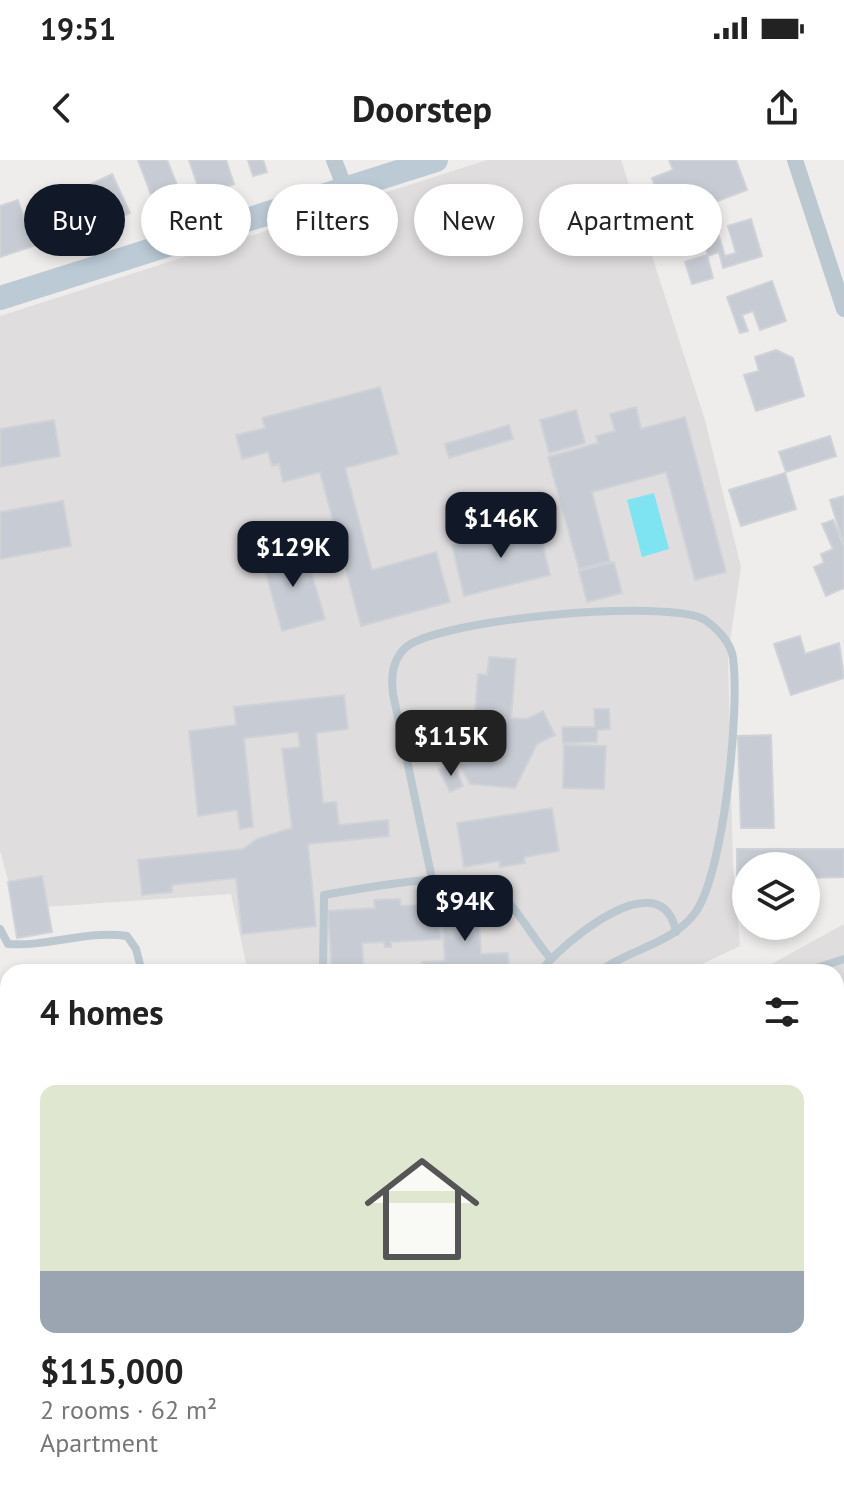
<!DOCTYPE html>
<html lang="en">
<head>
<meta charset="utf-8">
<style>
  body { margin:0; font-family:"PT Sans",sans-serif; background:#f2f2f2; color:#222; height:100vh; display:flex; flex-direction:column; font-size:30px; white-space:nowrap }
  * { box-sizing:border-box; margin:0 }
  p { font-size:26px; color:#767676 }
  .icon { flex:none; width:44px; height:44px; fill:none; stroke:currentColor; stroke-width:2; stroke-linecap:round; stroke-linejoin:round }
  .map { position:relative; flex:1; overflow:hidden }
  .sheet { position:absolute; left:0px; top:804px; width:844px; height:536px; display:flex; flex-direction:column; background:#fff; border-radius:24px 24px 0 0; box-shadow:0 4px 12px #0003 }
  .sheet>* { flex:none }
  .top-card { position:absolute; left:24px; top:24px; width:796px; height:72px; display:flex; gap:16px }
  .controls { position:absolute; left:732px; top:692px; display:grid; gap:16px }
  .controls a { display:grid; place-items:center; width:88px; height:88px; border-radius:50%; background:#fff; box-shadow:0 4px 12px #0003; font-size:40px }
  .price { position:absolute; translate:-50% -68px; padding:0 18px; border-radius:16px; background:#111827; color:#fff; font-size:26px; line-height:52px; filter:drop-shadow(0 2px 4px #0008) }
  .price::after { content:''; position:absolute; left:50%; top:48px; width:24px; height:18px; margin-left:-12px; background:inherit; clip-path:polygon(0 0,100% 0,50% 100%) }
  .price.on { background:#222; color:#fff }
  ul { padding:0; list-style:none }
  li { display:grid; align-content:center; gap:16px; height:424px; padding:0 40px }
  li span { display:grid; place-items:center; height:248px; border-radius:16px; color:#555 }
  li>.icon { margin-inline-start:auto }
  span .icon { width:144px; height:144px; fill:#fffc; stroke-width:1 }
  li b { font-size:34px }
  h2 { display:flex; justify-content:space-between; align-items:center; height:96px; padding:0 40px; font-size:34px }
  .chip { padding:0 28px; border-radius:36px; background:#fff; box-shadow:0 4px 12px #0003; font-size:28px; line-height:72px }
  .chip.on { background:#111827; color:#fff }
  .status { display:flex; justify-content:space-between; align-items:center; height:56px; padding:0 40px; background:#fff; direction:ltr }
  .status svg { height:22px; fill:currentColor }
  header { display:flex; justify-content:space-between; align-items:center; height:104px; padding:0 40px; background:#fff; font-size:36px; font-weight:600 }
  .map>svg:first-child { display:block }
  .education { fill:#e0ddde }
  .green { fill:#b5f2c7 }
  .water { fill:#7fe4f2 }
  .building { fill:#c7cbd3; stroke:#cfd3d8; stroke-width:2 }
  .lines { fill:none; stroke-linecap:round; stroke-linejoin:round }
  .lane { stroke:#bbc8d0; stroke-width:8 }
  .street { stroke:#bbc8d0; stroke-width:16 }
  .secondary { stroke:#bbcad5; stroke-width:24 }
  .primary { stroke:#a9bfce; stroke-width:26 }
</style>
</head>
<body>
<div class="status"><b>19:51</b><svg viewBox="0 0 49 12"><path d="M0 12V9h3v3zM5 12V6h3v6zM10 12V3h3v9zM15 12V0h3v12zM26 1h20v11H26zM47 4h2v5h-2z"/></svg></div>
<header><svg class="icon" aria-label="back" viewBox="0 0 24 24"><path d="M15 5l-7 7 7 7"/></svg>Doorstep<svg class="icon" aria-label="share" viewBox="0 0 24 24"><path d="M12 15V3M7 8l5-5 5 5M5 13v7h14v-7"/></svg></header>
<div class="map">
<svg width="844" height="1340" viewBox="0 0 844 1340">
  <rect width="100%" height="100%" fill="#efecec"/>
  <!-- education -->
  <path class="education" d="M487,0h134l84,260 36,147 -13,88 5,210 7,81 -55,26h-437l-17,-78 -215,15 -16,-58v-535z
    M844,764v303l-8,2v-257h-79z"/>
  <!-- green -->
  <path class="green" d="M836,1148l8,5v187h-598v-8h590z"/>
  <!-- water -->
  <path class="water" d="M654,333l15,56 -27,8 -15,-57z"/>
  <!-- building -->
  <path class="building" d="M138,0h29l14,35 -26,10z
    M189,0h37l8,24 -33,11z
    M248,0h15l4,12 -14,4z
    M669,0h67l11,30 -61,23 -7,-19 -10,4 -3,-9 -9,3 -5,-14 21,-8z
    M112,14l18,39 -31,14 -18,-38z
    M18,40l15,46 -33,11v-51z
    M751,59l11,37 -39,12 -4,-16 -11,4 -8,-28 15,-4 10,32 11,-3 -8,-27z
    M707,95l6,23 -21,6 -7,-22z
    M772,121l14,40 -26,9 -7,-19 -11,4 6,16 -8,2 -13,-36z
    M776,190l17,8 11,38 -48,15 -12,-36 15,-4 -4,-14z
    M380,227l18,67 -53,14 27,102 64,-18 14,50 -89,24 -41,-154 -37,10 -4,-18 -7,2 -4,-14 -26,7 -6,-24 29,-7 -3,-10z
    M636,247l5,22 44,-12 41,155 -31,8 -29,-108 -74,20 18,69 -31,8 -31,-112 50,-14 -2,-7 19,-5 -5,-17z
    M576,250l9,33 -36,10 -9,-33z
    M54,260l6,36 -60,11v-38z
    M509,265l4,14 -64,19 -4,-14z
    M830,276l6,20 -50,16 -7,-20z
    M785,313l11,36 -55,17 -12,-36z
    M844,336v46h-1l-13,-42z
    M63,341l8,45 -71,13v-47z
    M833,360l11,27v41l-18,8 -12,-29 10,-4 -3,-9 12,-5 -11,-25z
    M538,365l12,50 -86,21 -12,-51z
    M304,387l21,72 -43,12 -20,-72z
    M614,402l8,31 -35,9 -8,-31z
    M800,476l5,18 34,-11 5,35 -53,17 -17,-51z
    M489,497l27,2 -5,59 16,1 16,-8 12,24 -18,9 -22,44 -45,-4 -20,-38 25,-31 3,-41 9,1z
    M344,535l4,34 -32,4 7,70 13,-1 3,23 49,-5 1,16 -81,8 8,82 -74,8 -6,-56 -64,7v7l-30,3 -4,-35 105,-11 14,-10 35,-11 -10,-79 18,-2 -2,-15 -54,6 9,89 -13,2 -3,-19 -39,6 -9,-85 47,-6 -2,-18z
    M594,549h15l1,20 -13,1v12l-34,1 -1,-16h33z
    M771,575l3,93h-33l-3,-92z
    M564,585l42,1 -2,43 -41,-1z
    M453,603l10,23 -13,6 -11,-22z
    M552,648l7,43 -35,6 1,6 -25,4 -1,-6 -35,6 -7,-44z
    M737,689h107v28l-38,1v-12h-60v12h-9z
    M42,716l10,56 -35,6 -9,-56z
    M400,739l1,7 37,-2 3,35 -50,3v5h-6l-1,-5 -22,1 2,29h-32l-4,-61 47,-3 -1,-8z
    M478,741l3,53 27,-1 1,19h-87v-10l23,-1 -4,-58z
    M841,848l3,25 -7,2 4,17 -5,1v-43z
    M836,931l8,35v14l-8,1z
    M0,990h8v126h-6z
    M844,1035v29l-8,3v-30z
    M836,1223l8,4v113h-50l-1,-8h43z
    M0,1268h8v64h9v8h-17z
    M132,1332h91v8h-91z
    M274,1332h85l-5,8h-83z"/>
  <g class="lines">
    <!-- lane -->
    <path class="lane" d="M432,719l-39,-185c-2,-17 -1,-32 11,-45 28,-30 266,-51 301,-29 13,9 26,23 28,38 7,51 -9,215 -38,255 -24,32 -66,36 -97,59
      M0,769l8,15c40,3 79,-14 119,-8l9,13 6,23
      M323,812l1,-77c38,-6 136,-27 167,-8 24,15 41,51 60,72
      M540,812c23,-30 122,-113 136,-40
      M803,812l41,-13"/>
    <!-- street -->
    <path class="street" d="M334,0l11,28
      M795,0l49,149
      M41,1332v8
      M244,1340v-8"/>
    <!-- secondary -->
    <path class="secondary" d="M0,138l436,-138"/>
    <!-- primary -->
    <path class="primary" d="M836,1087l8,-2
      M0,1225h8"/>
  </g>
</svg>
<div class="controls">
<a><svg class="icon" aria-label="layers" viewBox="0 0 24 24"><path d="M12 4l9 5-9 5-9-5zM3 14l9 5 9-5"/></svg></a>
</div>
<b class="price" style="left:501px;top:400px">$146K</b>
<b class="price" style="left:293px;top:429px">$129K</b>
<b class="price on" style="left:451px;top:618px">$115K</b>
<b class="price" style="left:465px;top:783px">$94K</b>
<div class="top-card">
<a class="chip on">Buy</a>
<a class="chip">Rent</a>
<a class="chip">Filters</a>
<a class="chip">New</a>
<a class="chip">Apartment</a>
</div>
<section class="sheet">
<h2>4 homes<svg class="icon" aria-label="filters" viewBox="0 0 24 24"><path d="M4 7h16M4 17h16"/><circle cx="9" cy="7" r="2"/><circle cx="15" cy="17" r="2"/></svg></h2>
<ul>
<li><span style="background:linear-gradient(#dfe7d0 75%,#9aa5b1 0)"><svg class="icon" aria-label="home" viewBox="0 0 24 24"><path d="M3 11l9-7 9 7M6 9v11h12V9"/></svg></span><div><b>$115,000</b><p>2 rooms · 62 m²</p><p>Apartment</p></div></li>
</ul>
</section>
</div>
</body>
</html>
